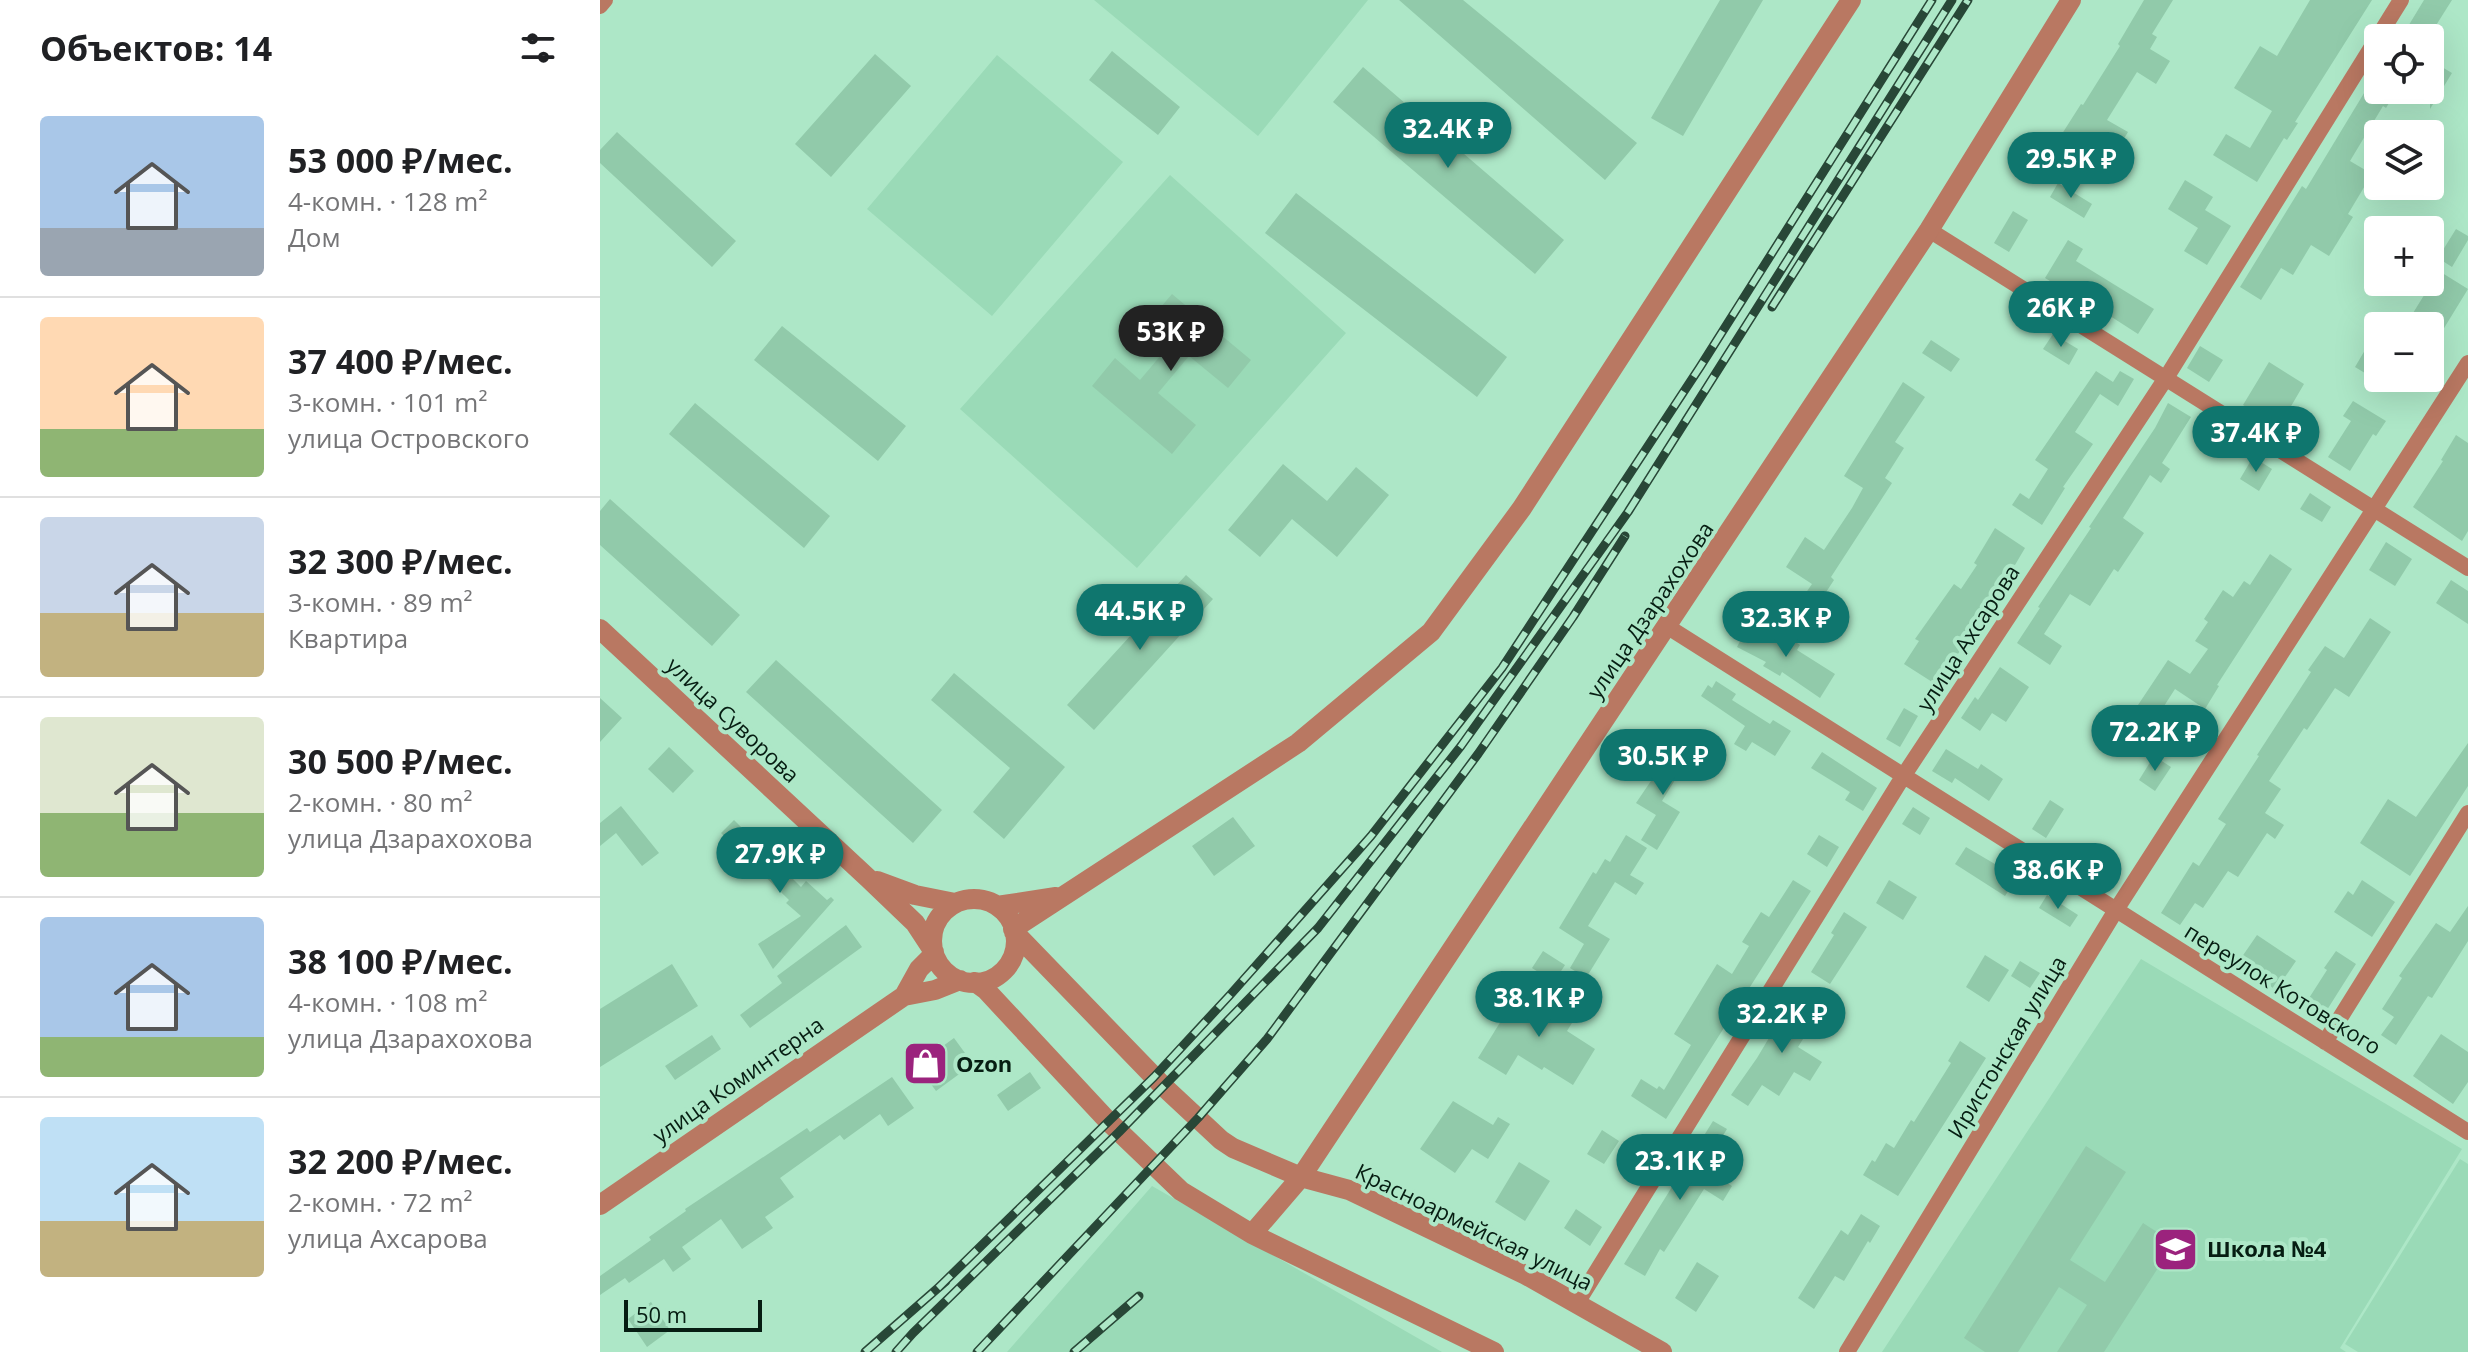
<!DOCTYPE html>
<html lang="ru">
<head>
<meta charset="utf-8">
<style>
  body { margin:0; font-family:"Open Sans",sans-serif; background:#f6f6f6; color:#202124; height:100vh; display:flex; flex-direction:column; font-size:30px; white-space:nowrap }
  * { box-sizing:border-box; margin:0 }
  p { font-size:26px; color:#757577 }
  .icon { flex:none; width:44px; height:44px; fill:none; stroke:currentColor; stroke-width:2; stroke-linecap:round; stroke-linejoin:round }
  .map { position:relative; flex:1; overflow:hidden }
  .drawer { display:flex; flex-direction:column; background:#fff; width:600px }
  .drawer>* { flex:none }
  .buttons { position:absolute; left:1764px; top:24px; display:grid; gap:16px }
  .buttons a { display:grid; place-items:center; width:80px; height:80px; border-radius:8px; background:#fff; box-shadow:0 8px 32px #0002; font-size:40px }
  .scale { position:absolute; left:24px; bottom:20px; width:138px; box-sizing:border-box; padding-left:8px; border:4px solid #061d12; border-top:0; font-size:22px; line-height:28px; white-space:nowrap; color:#061d12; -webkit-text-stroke:6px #ade7c7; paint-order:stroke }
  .price { position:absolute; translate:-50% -68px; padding:0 18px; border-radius:28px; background:#0f766e; color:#fff; font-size:26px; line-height:52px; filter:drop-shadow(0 2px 4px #0008) }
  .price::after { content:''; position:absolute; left:50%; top:48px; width:24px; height:18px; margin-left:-12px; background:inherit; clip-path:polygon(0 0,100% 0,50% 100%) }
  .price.current { background:#222; color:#fff }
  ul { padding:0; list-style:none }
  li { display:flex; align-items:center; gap:24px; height:200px; padding:0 40px }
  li+li { border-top:2px solid #e0e0e0 }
  li span { display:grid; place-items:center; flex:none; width:224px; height:160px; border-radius:8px; color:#555 }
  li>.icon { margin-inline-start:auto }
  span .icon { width:96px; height:96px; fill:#fffc; stroke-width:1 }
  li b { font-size:34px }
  h2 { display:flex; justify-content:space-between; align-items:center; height:96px; padding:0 40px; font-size:34px }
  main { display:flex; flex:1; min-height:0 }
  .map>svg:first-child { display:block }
  .built { fill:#9adab7 }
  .building { fill:#91caaa }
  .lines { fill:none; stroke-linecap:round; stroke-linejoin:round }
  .minor { stroke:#b97862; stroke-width:16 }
  .tertiary { stroke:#b97862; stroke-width:20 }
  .rail-casing { stroke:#284737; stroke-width:9 }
  .rail { stroke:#ade7c7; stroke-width:6; stroke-dasharray:18; stroke-linecap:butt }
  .labels { text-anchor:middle; stroke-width:8; stroke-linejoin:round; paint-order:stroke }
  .street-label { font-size:22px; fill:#061d12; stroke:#ade7c7 }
  .poi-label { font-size:22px; font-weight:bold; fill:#061d12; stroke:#ade7c7; text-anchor:start }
</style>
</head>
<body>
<main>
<section class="drawer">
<h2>Объектов: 14<svg class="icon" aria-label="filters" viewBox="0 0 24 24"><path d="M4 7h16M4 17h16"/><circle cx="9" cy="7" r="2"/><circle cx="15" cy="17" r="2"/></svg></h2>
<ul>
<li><span style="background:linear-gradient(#a9c7e8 70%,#9aa5b1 0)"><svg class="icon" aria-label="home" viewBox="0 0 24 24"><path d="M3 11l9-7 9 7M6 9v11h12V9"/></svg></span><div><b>53 000 ₽/мес.</b><p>4-комн. · 128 m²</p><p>Дом</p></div></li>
<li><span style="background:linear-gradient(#ffd9b3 70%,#8fb573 0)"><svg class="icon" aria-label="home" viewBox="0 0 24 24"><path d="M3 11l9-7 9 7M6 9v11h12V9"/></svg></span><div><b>37 400 ₽/мес.</b><p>3-комн. · 101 m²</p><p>улица Островского</p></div></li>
<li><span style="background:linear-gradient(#c9d6e8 60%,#c2b280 0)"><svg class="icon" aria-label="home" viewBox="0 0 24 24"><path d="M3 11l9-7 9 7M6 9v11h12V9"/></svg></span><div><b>32 300 ₽/мес.</b><p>3-комн. · 89 m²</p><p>Квартира</p></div></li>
<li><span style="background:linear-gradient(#dfe7d0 60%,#8fb573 0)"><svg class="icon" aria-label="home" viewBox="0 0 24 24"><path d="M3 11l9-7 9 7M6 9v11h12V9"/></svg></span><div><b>30 500 ₽/мес.</b><p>2-комн. · 80 m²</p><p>улица Дзарахохова</p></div></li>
<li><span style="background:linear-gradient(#a9c7e8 75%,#8fb573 0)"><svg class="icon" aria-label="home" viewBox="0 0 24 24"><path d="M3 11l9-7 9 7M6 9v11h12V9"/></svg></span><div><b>38 100 ₽/мес.</b><p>4-комн. · 108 m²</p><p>улица Дзарахохова</p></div></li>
<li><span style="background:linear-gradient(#bfe0f5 65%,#c2b280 0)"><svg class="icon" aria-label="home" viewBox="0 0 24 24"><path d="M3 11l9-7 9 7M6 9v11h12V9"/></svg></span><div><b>32 200 ₽/мес.</b><p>2-комн. · 72 m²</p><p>улица Ахсарова</p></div></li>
</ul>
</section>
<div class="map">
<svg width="1868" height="1352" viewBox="0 0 1868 1352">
  <rect width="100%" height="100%" fill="#ade7c7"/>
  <!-- built -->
  <path class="built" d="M494,0h274l-110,136z
    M397,55l126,107 -131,154 -125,-107z
    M570,175l176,158 -209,235 -177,-159z
    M1541,959l321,190 -122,199 6,4h-464z
    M1860,1159l8,5v188h-110l-13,-8z
    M552,1186l290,166h-435z"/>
  <!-- building -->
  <path class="building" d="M799,0h64l174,143 -32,37z
    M1120,0h43l-80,136 -32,-18z
    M1544,0h29l-21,34 5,3 -7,12 20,12 -14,23 -19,-12 -30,48 21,12 -27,44 -31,-19 -14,24 -17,-11 42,-66 2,1 37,-59 -2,-2z
    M1710,0h62l-77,122 3,1 -11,17 -3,-2 -27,44 -44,-27 13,-21 24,14 22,-37 -38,-23 26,-42 17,10z
    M1824,0h28l-24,38h-27z
    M512,51l68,56 -22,28 -69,-55z
    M275,54l36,32 -80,91 -36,-33z
    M1830,60l22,13 -22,36z
    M763,67l201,173 -29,34 -202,-172z
    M1778,70v20h19l-11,18 -3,-2 -33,55 22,13 -24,40 5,3 -24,39 -18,-11 -18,30 -12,-7 -20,32 -21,-13 62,-101 4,3z
    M17,132l119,109 -24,26 -112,-104v-13z
    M1585,180l28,17 -8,13 26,16 -24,39 -23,-14 14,-23 -30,-19z
    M1458,183l34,21 -8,14 -34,-21z
    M696,193l211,164 -30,40 -212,-164z
    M1413,211l15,9 -19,32 -15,-9z
    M1856,229l12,7v4l-16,27 -14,-9z
    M1468,240l15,9 -7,12 78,48 -16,25 -76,-49 -2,2 -15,-9z
    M1839,271l29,18 -38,62v-25h-25z
    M572,294l79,66 -23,28 -39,-32 -31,37 38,32 -24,29 -80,-68 23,-28 25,22 32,-38 -24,-20z
    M182,326l124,100 -28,35 -124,-101z
    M1778,328v53l-23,-14z
    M1453,334l25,15 -9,16 -26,-16z
    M1331,340l29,19 -9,13 -29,-19z
    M1600,346l23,14 -14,22 -22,-14z
    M1669,362l35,22 -14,24 18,12 -11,17 -54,-32z
    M1496,371l17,11 7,-11 14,8 -16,27 -18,-12 -25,38 18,12 -30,43 2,1 -23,37 -30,-20 8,-12 9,6 19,-30 -13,-9z
    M1303,382l22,15 -30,45 9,6 -19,30 7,5 -61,94 3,3 -19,29 -14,-9 11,-16 -26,-17 19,-30 19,13 28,-42 11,-20 -19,-12z
    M1753,401l33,20 -10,15 -3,-2 -23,37 -22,-14 23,-36 -8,-5z
    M95,403l135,113 -26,32 -135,-114z
    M1568,403l23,14 -29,46 8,6 -9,14 -11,-8 -27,43 21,15 -26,39 -4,-3 -24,37 -20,-12 -26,40 18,12 -12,19 -33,-22 23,-35 -2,-1 53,-79 -2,-1 66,-99z
    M1856,435l12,8v88l-6,10 -49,-34 30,-46 -2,-1z
    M1653,457l19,12 -13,22 -19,-12z
    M683,464l44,37 29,-34 33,28 -52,62 -45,-38 -32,38 -32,-27z
    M1710,493l21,14 -9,15 -22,-13z
    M10,499l130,116 -28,31 -112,-101v-34z
    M1395,528l30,20 -26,44 -53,80 3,2 -9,13 -36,-23 15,-23 -4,-2 39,-55 7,5 16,-24 -3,-2z
    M1786,542l26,17 -17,27 -26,-16z
    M1670,554l22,15 -75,116 2,1 -14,23 -30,-20 -36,56 -19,-13 48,-72 22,14 18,-25 -13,-8 13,-19 -4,-3 19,-29 10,7 11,-16 6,4z
    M586,575l27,24 -119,131 -27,-25z
    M1851,580l17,11v33l-32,-21z
    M1770,618l21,14 -42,65 -14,-9 -28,42 -3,-2 -35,53 12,8 -16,24 19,12 -9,14 -8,-6 -29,44 -10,-6 -25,37 -8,-5 -15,22 -19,-12 32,-51 6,4 27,-42 -8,-5 41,-63 -2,-1 54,-83 -3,-2 17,-24 19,12z
    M1150,622l31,17 3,-5 16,11 -3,5 38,24 -15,24 -38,-26 -2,4 -17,-10 3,-4 -29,-15z
    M176,660l166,150 -29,33 -167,-151z
    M1400,667l29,20 -23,35 -14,-9 -12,18 -19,-13 14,-21 3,3z
    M354,673l111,94 -61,72 -31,-27 37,-44 -79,-68z
    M1116,681l20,13 -4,6 38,24 3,-4 18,11 -16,25 -23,-14 -6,9 -12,-7 11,-18 -44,-30 7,-11 4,3z
    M0,698l22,20 -22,24z
    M1304,708l14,8 -18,31 -14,-8z
    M1868,743v43l-58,90 -50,-33 28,-44 28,18z
    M69,747l25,24 -21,22 -25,-24z
    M1074,747l20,12 -12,19 -4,-3 -16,26 18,11 -23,38 -16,-10 15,-25 -20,-12z
    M1346,749l32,20 3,-5 22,15 -14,22 -34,-23 -3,5 -20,-12z
    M1222,752l55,36 -14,23 -18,-11 5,-8 -39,-24z
    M1554,756l17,11 -16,24 -16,-11z
    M1450,800l14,9 -18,29 -14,-9z
    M21,806l38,47 -17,13 -26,-33 -16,13v-23z
    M1313,807l17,11 -10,17 -18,-11z
    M633,817l22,29 -41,30 -22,-30z
    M134,820l67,67 5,-6 21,19 4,-3 3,3 -61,69 -15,-25 43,-28 -15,-13 3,-3 -68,-67z
    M1026,835l21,13 -17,27 14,8 -8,12 -21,-13 -27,44 22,13 -24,39 -16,-10 14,-24 -25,-16 34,-56 3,2 9,-15 5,3z
    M1219,835l20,12 -12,20 -20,-13z
    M1366,847l51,30 -12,19 -50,-32z
    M1193,880l18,11 -145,228 -35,-23 10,-17 16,10 2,-3 5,4 27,-45 -17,-11 43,-70 15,10 17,-28 -7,-4 19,-30 8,5z
    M1289,880l28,17 -14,23 -27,-17z
    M1762,880l33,22 -23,35 -38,-25 14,-21 5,4z
    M1447,895l31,20 -8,12 -31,-19z
    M1868,906v35l-36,57 -4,-2 -32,49 -15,-10 13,-18 -12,-8 20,-31 -3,-2 37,-53 14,9z
    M1244,912l23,15 -37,57 -19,-12 23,-37 -3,-2z
    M246,925l16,22 -112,81 -10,-13 42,-32 -5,-7z
    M1657,935l39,26 -20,29 -39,-26z
    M943,951l22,14 -11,17 -22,-14z
    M1736,951l20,13 -36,57 -18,-12 25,-39 -3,-2z
    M1385,955l24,15 -20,32 -23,-15z
    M1420,961l20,12 -10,15 -19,-12z
    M72,964l26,42 -98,61v-58z
    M946,989l34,21 -13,21 28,18 -22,36 -29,-18 -2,3 -24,-15 -12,20 -28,-17 36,-58 19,11z
    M1194,996l26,16 -22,35 24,15 -12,19 -16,-9 -15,24 -17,-11 -14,21 -17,-11 26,-37z
    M1841,1034l27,18v30l-15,22 -40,-28z
    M112,1035l9,14 -46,31 -10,-14z
    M354,1038l19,26 -37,27 -19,-26z
    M1360,1041l26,17 -88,138 -35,-21 9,-15 3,2 11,-19 8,5 17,-28 3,2 37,-59 -3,-2z
    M430,1072l11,16 -33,23 -11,-16z
    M292,1077l22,31 -26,18 -8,-12 -36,26 -4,-5 -60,43 14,19 -29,20 8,11 -31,21 -21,-30 -39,28 9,12 -18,13 -9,-13 -35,24 -4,-5 -25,17v-19l51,-36 -2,-3 37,-26 -1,-2 122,-81 3,4z
    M853,1101l40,24 5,-8 12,7 -22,35 -16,-10 -17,24 -35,-24z
    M1113,1121l14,8 -24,39 29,18 -9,15 -19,-12 -40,63 -4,-3 -15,27 -21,-12z
    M1002,1130l17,11 -15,23 -17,-10z
    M1486,1146l40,26 -56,88 35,22 38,-59 31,20 -70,109h-47l30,-47 -28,-18 -41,65h-33l-21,-14z
    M919,1162l31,19 -25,40 -30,-19z
    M976,1209l26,18 -12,19 -26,-18z
    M1261,1214l19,12 -10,17 -2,-2 -24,40 -9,-5 -21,33 -16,-11 43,-68 7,5z
    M1097,1262l22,14 -23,36 -21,-14z
    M51,1302l19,28 -23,17 -19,-28z"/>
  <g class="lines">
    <!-- minor -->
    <path class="minor" d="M0,6l5,-6
      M1329,230l539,338
      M1068,627l800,505
      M1725,1042l143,-229
      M977,1303l327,-528 262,-397 235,-378
      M1247,1352l269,-442 352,-547"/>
    <!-- tertiary -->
    <path class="tertiary" d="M0,629l269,250 46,44 19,29
      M277,881l38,14 40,8
      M332 941a42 42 0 1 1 84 0a42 42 0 1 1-84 0Z
      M397,906l59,-9
      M413,929l285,-186 133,-111 91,-124 329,-508
      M414,932l149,154 58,54 12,8 68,29 48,13 177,85 136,77
      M375,982l11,8 122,131 73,70 71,43 242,118
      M304,996l15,-27 15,-15
      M0,1205l304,-209 31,-6 25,-10
      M652,1234l49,-57 628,-947 142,-230"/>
    <defs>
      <path id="rail" d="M1172,307l196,-307
        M338,1288l216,-211 76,-82 141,-159 131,-168 198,-301 232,-367
        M265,1352l81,-71
        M296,1352l17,-19 206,-201 199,-204 143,-182 167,-234 324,-512
        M377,1352l221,-234 69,-79 211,-285 95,-137 52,-81
        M474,1352l65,-56"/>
    </defs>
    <!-- rail casing -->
    <use href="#rail" class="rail-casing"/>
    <!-- rail -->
    <use href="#rail" class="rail"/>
  </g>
  <!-- icons -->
  <defs>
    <symbol id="shop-square" viewBox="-11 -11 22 22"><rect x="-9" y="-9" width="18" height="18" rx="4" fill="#9b237d" stroke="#ade7c7"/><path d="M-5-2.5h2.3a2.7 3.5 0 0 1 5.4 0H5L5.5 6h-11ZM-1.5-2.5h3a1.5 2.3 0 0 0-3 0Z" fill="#fff"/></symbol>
    <symbol id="school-square" viewBox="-11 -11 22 22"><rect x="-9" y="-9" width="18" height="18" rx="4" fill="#9b237d" stroke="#ade7c7"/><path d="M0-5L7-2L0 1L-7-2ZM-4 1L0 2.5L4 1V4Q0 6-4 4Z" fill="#fff"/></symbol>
  </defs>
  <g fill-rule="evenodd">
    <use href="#shop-square" x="300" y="1038" width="51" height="51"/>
    <use href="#school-square" x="1550" y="1224" width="51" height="51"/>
  </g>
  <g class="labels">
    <!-- street labels -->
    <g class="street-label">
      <text transform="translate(1050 610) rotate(-56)" y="8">улица Дзарахохова</text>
      <text transform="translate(1368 638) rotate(-57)" y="8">улица Ахсарова</text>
      <text transform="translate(133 720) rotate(43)" y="8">улица Суворова</text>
      <text transform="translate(1683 989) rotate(32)" y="8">переулок Котовского</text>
      <text transform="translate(1407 1047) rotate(-59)" y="8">Иристонская улица</text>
      <text transform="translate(138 1080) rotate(-35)" y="8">улица Коминтерна</text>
      <text transform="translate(874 1227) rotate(26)" y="8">Красноармейская улица</text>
    </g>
    <!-- poi labels -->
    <g class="poi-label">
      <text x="356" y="1072">Ozon</text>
      <text x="1607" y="1257">Школа №4</text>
    </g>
  </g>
</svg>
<div class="buttons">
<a><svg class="icon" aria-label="locate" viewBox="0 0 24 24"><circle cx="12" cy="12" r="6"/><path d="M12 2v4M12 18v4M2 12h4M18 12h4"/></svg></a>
<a><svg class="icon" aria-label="layers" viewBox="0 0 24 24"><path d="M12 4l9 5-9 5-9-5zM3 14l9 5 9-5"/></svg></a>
<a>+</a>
<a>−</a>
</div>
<div class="scale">50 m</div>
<b class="price" style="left:848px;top:170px">32.4K ₽</b>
<b class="price" style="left:1471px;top:200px">29.5K ₽</b>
<b class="price" style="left:1461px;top:349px">26K ₽</b>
<b class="price current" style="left:571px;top:373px">53K ₽</b>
<b class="price" style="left:1656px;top:474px">37.4K ₽</b>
<b class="price" style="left:540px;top:652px">44.5K ₽</b>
<b class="price" style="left:1186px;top:659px">32.3K ₽</b>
<b class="price" style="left:1555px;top:773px">72.2K ₽</b>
<b class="price" style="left:1063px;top:797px">30.5K ₽</b>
<b class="price" style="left:180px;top:895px">27.9K ₽</b>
<b class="price" style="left:1458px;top:911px">38.6K ₽</b>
<b class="price" style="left:939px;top:1039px">38.1K ₽</b>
<b class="price" style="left:1182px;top:1055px">32.2K ₽</b>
<b class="price" style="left:1080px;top:1202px">23.1K ₽</b>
</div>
</main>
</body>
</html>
